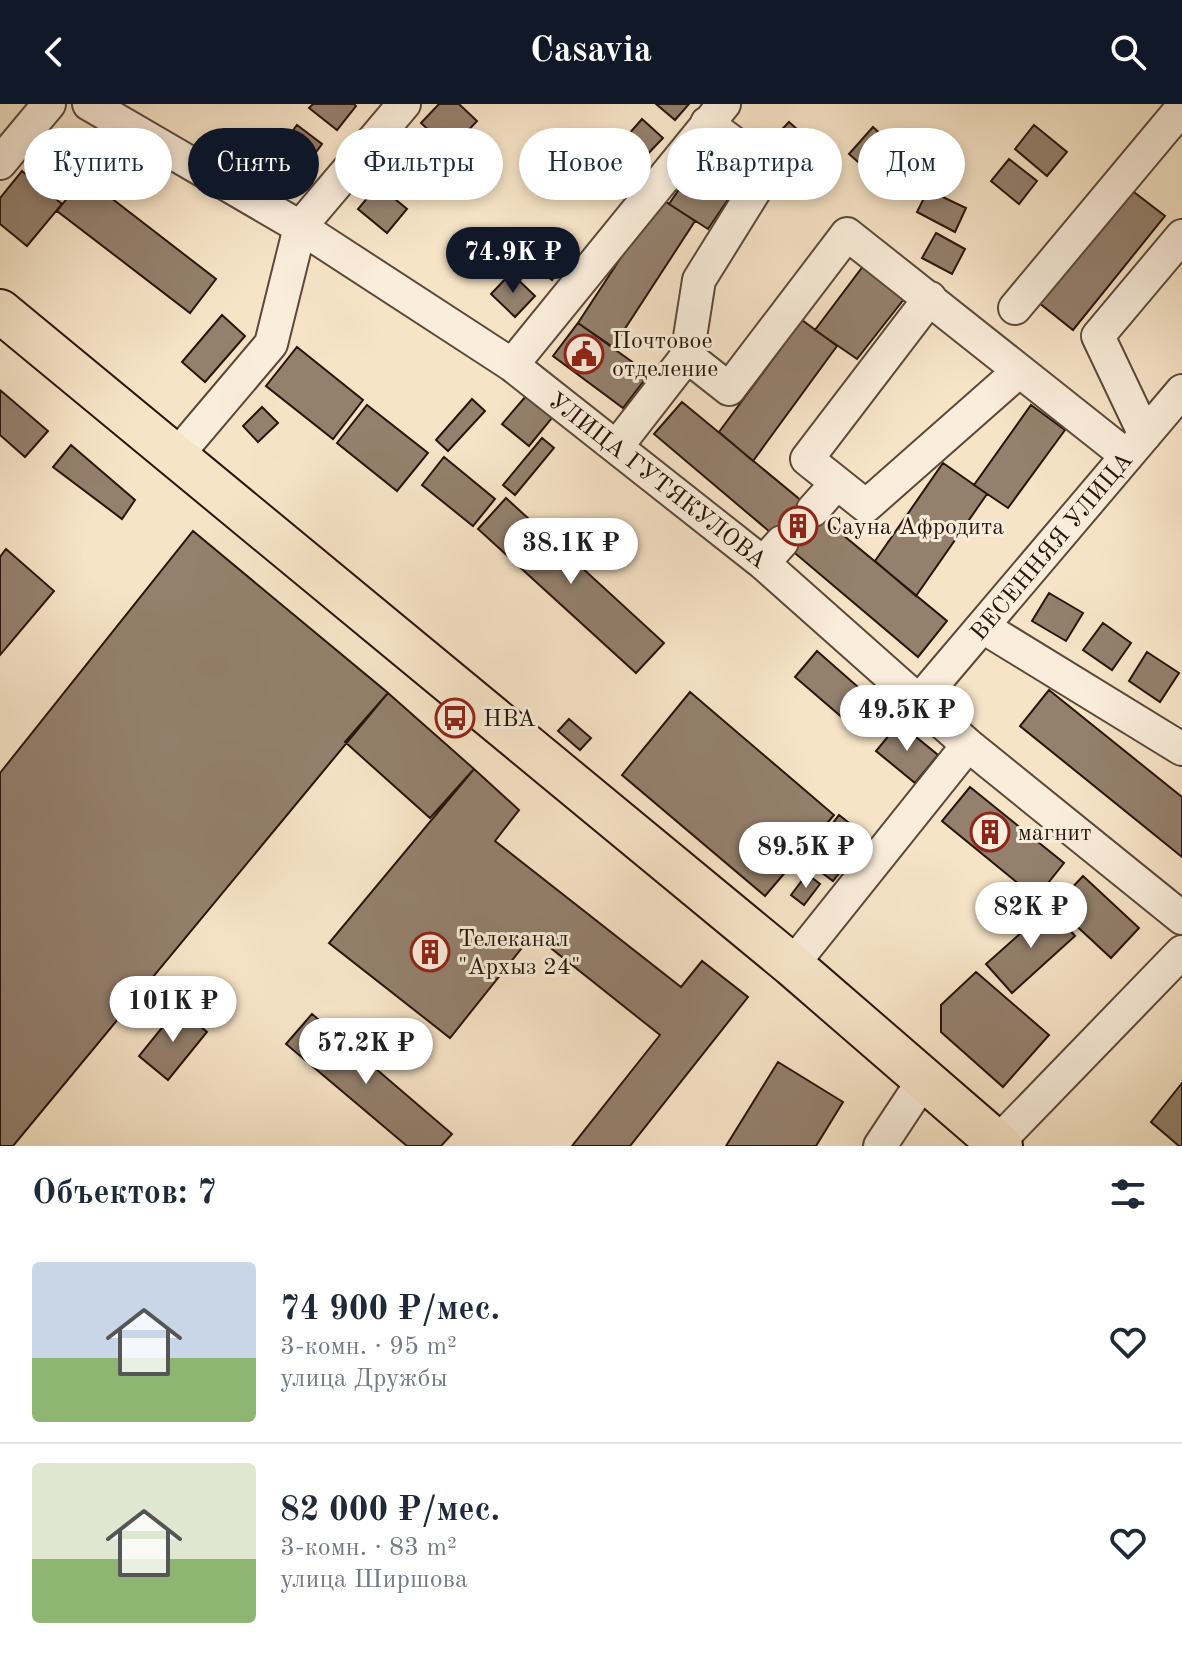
<!DOCTYPE html>
<html lang="ru">
<head>
<meta charset="utf-8">
<style>
  body { margin:0; font-family:"Old Standard TT",serif; background:#f6f6f7; color:#1f2937; height:100vh; display:flex; flex-direction:column; font-size:30px; white-space:nowrap }
  * { box-sizing:border-box; margin:0 }
  p { font-size:26px; color:#747a83 }
  .icon { flex:none; width:44px; height:44px; fill:none; stroke:currentColor; stroke-width:2; stroke-linecap:round; stroke-linejoin:round }
  .map { position:relative; height:1042px; overflow:hidden }
  .drawer { display:flex; flex-direction:column; background:#fff; flex:1 }
  .drawer>* { flex:none }
  .banner { position:absolute; left:24px; top:24px; width:1134px; height:72px; display:flex; gap:16px }
  .price { position:absolute; translate:-50% -68px; padding:0 18px; border-radius:28px; background:#fff; color:#222; font-size:26px; line-height:52px; filter:drop-shadow(0 2px 4px #0008) }
  .price::after { content:''; position:absolute; left:50%; top:48px; width:24px; height:18px; margin-left:-12px; background:inherit; clip-path:polygon(0 0,100% 0,50% 100%) }
  .price.current { background:#111827; color:#fff }
  ul { padding:0; list-style:none }
  li { display:flex; align-items:center; gap:24px; height:200px; padding:0 32px }
  li+li { border-top:2px solid #e0e1e3 }
  li span { display:grid; place-items:center; flex:none; width:224px; height:160px; border-radius:8px; color:#555 }
  li>.icon { margin-inline-start:auto }
  span .icon { width:96px; height:96px; fill:#fffc; stroke-width:1 }
  li b { font-size:34px }
  h2 { display:flex; justify-content:space-between; align-items:center; height:96px; padding:0 32px; font-size:34px }
  .tag { padding:0 28px; border-radius:36px; background:#fff; box-shadow:0 4px 12px #0003; font-size:28px; line-height:72px }
  .tag.current { background:#111827; color:#fff }
  header { display:flex; justify-content:space-between; align-items:center; height:104px; padding:0 32px; background:#111827; color:#fff; font-size:36px; font-weight:600 }
  .map>svg:first-child { display:block }
  .building { fill:#94806d; stroke:#29140b; stroke-width:2 }
  .lines { fill:none; stroke-linecap:round; stroke-linejoin:round }
  .minor-tunnel { stroke:#d8c5ab; stroke-width:32; stroke-dasharray:32 16; stroke-linecap:butt }
  .minor-casing { stroke:#5c483a; stroke-width:36 }
  .major-casing { stroke:#29140b; stroke-width:46 }
  .minor { stroke:#faeddb; stroke-width:32 }
  .major { stroke:#f7e4c7; stroke-width:42 }
  .labels { text-anchor:middle; stroke-width:6; stroke-linejoin:round; paint-order:stroke }
  .poi-label { font-size:24px; fill:#29140b; stroke:#faeddb; text-anchor:start }
  .street-label { font-size:24px; fill:#29140b; stroke:#faeddb }
</style>
</head>
<body>
<header><svg class="icon" aria-label="back" viewBox="0 0 24 24"><path d="M15 5l-7 7 7 7"/></svg>Casavia<svg class="icon" aria-label="search" viewBox="0 0 24 24"><circle cx="10" cy="10" r="6"/><path d="M15 15l6 6"/></svg></header>
<div class="map">
<svg width="1182" height="1042" viewBox="0 0 1182 1042">
  <rect width="100%" height="100%" fill="#f7e4c7"/>
  <filter id="stains"><feTurbulence type="fractalNoise" baseFrequency=".0025" numOctaves="4"/><feColorMatrix values="0 0 0 0 .2 0 0 0 0 .09 0 0 0 0 .02 0 0 0 .5 -.17"/></filter>
  <radialGradient id="worn" r=".72"><stop offset=".6" stop-color="#630" stop-opacity="0"/><stop offset="1" stop-color="#630" stop-opacity=".3"/></radialGradient>
  <!-- building -->
  <path class="building" d="M313,0h41l2,2 -19,24 -28,-22z
    M439,0h20l18,17 -27,29 -29,-27z
    M656,0h33l-14,16z
    M642,15l21,19 -22,23 -20,-18z
    M789,18l26,23 -22,25 -26,-25z
    M297,21l25,19 -20,27 -25,-19z
    M1034,21l33,27 -20,24 -32,-27z
    M873,23l26,24 -24,26 -26,-23z
    M415,40l25,20 -24,30 -25,-20z
    M710,40l38,26 -40,59 -39,-25z
    M1009,55l28,22 -18,23 -28,-23z
    M22,67l40,33 -35,42 -27,-22v-26z
    M84,73l132,102 -26,34 -133,-102z
    M378,81l29,24 -20,24 -29,-24z
    M1130,85l35,27 -92,114 -35,-28z
    M928,86l38,18 -11,24 -38,-20z
    M660,94l35,23 -82,126 -35,-24z
    M936,129l29,16 -13,25 -30,-16z
    M542,131l27,21 -17,24 -28,-22z
    M867,157l41,33 -51,65 -42,-29z
    M511,169l24,23 -20,21 -24,-23z
    M222,211l23,21 -40,46 -23,-20z
    M802,216l35,26 -84,115 -34,-29z
    M578,219l71,51 -26,34 -70,-52z
    M297,243l66,53 -30,39 -67,-53z
    M0,286l48,41 -23,26 -25,-22z
    M526,292l26,22 -23,28 -27,-22z
    M472,295l13,12 -37,40 -12,-11z
    M682,298l265,219 -29,36 -264,-223z
    M367,301l61,48 -31,38 -60,-48z
    M1031,301l34,25 -57,78 -34,-23z
    M262,303l16,16 -20,19 -15,-16z
    M542,334l12,10 -39,47 -12,-10z
    M71,341l64,55 -13,19 -69,-52z
    M444,353l51,42 -22,27 -51,-41z
    M943,359l44,31 -71,102 -41,-35z
    M506,394l158,145 -28,30 -158,-144z
    M193,427l195,162 -375,453h-13v-373z
    M6,445l48,42 -54,64v-98z
    M1049,489l34,20 -17,28 -34,-20z
    M1103,519l28,20 -19,27 -29,-20z
    M817,547l49,43 -22,25 -49,-42z
    M1147,548l32,21 -19,29 -31,-21z
    M1049,586l133,107v60l-162,-131z
    M690,588l144,123 -69,81 -143,-121z
    M388,589l86,76 -44,49 -85,-76z
    M569,615l22,19 -11,12 -22,-19z
    M899,619l39,32 -23,28 -39,-32z
    M474,665l45,41 -24,31 186,146 21,-26 46,36 -118,149h-58l88,-111 -127,-101 -83,104 -121,-95z
    M970,683l94,76 -28,35 -94,-77z
    M839,711l28,22 -34,44 -28,-21z
    M807,770l13,10 -16,21 -13,-10z
    M1083,772l56,52 -28,30 -56,-52z
    M1050,803l25,29 -63,57 -26,-29z
    M976,868l73,63 -46,52 -62,-55v-27z
    M178,904l29,24 -39,48 -29,-24z
    M312,910l140,120 -11,12h-34l-121,-102z
    M778,958l65,40 -27,44h-90z
    M1182,979v63h-3l-28,-24z"/>
  <g class="lines">
    <!-- minor-tunnel -->
    <path class="minor-tunnel" d="M782,438l31,-32"/>
    <defs>
      <path id="minor" d="M89,0l211,123 212,138 251,198 205,182 214,173
        M0,59l49,-59
        M930,194l-123,161 59,47 153,-135
        M1015,204l167,-200
        M687,252l42,33 118,-155 280,222
        M512,261l212,-261
        M1145,331l-47,-99 84,-100
        M617,342l70,-90 12,-76 69,-111 -61,-46
        M177,351l94,-111 29,-117 104,-123
        M813,406l24,-27
        M763,459l19,-21
        M983,523l199,122
        M919,597l263,-310
        M792,861l176,-220
        M997,1039l185,-191
        M880,1042l43,-65"/>
      <path id="major" d="M0,207l792,654 209,181"/>
    </defs>
    <!-- minor casing -->
    <use href="#minor" class="minor-casing"/>
    <!-- major casing -->
    <use href="#major" class="major-casing"/>
    <!-- minor -->
    <use href="#minor" class="minor"/>
    <!-- major -->
    <use href="#major" class="major"/>
  </g>
  <!-- icons -->
  <defs>
    <symbol id="civic-ring" viewBox="-11 -11 22 22"><circle r="9.5" fill="#faeddb" stroke="#8f2418" stroke-width="1.5"/><path d="M-.6-6.5H3V-4.5H.6V-3L4-1V1h2V6H-6V1h2V-1L-.6-3ZM-1.2 2.5V6h2.4V2.5Z" fill="#8f2418"/></symbol>
    <symbol id="building-ring" viewBox="-11 -11 22 22"><circle r="9.5" fill="#faeddb" stroke="#8f2418" stroke-width="1.5"/><path d="M-4-6H4V6H1V3H-1V6H-4ZM-2.5-4.3h1.7v1.8h-1.7ZM.8-4.3h1.7v1.8H.8ZM-2.5-1h1.7V.8h-1.7ZM.8-1h1.7V.8H.8Z" fill="#8f2418"/></symbol>
    <symbol id="bus-ring" viewBox="-11 -11 22 22"><circle r="9.5" fill="#faeddb" stroke="#8f2418" stroke-width="1.5"/><path d="M-5-6H5V4H4V6H2V4H-2V6H-4V4H-5ZM-3.5-4V0h7V-4ZM-3.5 1.2v1.5H-2V1.2ZM2 1.2v1.5H3.5V1.2Z" fill="#8f2418"/></symbol>
  </defs>
  <g fill-rule="evenodd">
    <use href="#civic-ring" x="562" y="228" width="44" height="44"/>
    <use href="#building-ring" x="776" y="400" width="44" height="44"/>
    <use href="#bus-ring" x="433" y="592" width="44" height="44"/>
    <use href="#building-ring" x="968" y="706" width="44" height="44"/>
    <use href="#building-ring" x="408" y="826" width="44" height="44"/>
  </g>
  <g class="labels">
    <!-- poi labels -->
    <g class="poi-label">
      <text x="612" y="244">Почтовое<tspan x="612" dy="28">отделение</tspan></text>
      <text x="826" y="430">Сауна Афродита</text>
      <text x="483" y="622">НВА</text>
      <text x="1018" y="736">магнит</text>
      <text x="458" y="842">Телеканал<tspan x="458" dy="28">"Архыз 24"</tspan></text>
    </g>
    <!-- street labels -->
    <g class="street-label">
      <text transform="translate(658 376) rotate(38)" y="8">УЛИЦА ГУТЯКУЛОВА</text>
      <text transform="translate(1051 442) rotate(-50)" y="8">ВЕСЕННЯЯ УЛИЦА</text>
    </g>
  </g>
  <rect width="100%" height="100%" filter="url(#stains)"/>
  <rect width="100%" height="100%" fill="url(#worn)"/>
</svg>
<b class="price current" style="left:513px;top:191px">74.9K ₽</b>
<b class="price" style="left:571px;top:482px">38.1K ₽</b>
<b class="price" style="left:907px;top:649px">49.5K ₽</b>
<b class="price" style="left:806px;top:786px">89.5K ₽</b>
<b class="price" style="left:1031px;top:846px">82K ₽</b>
<b class="price" style="left:173px;top:940px">101K ₽</b>
<b class="price" style="left:366px;top:982px">57.2K ₽</b>
<div class="banner">
<a class="tag">Купить</a>
<a class="tag current">Снять</a>
<a class="tag">Фильтры</a>
<a class="tag">Новое</a>
<a class="tag">Квартира</a>
<a class="tag">Дом</a>
</div>
</div>
<section class="drawer">
<h2>Объектов: 7<svg class="icon" aria-label="filters" viewBox="0 0 24 24"><path d="M4 7h16M4 17h16"/><circle cx="9" cy="7" r="2"/><circle cx="15" cy="17" r="2"/></svg></h2>
<ul>
<li><span style="background:linear-gradient(#c9d6e8 60%,#8fb573 0)"><svg class="icon" aria-label="home" viewBox="0 0 24 24"><path d="M3 11l9-7 9 7M6 9v11h12V9"/></svg></span><div><b>74 900 ₽/мес.</b><p>3-комн. · 95 m²</p><p>улица Дружбы</p></div><svg class="icon" aria-label="heart" viewBox="0 0 24 24"><path d="M12 20l-8-8c-3-5 5-10 8-4 3-6 11-1 8 4z"/></svg></li>
<li><span style="background:linear-gradient(#dfe7d0 60%,#8fb573 0)"><svg class="icon" aria-label="home" viewBox="0 0 24 24"><path d="M3 11l9-7 9 7M6 9v11h12V9"/></svg></span><div><b>82 000 ₽/мес.</b><p>3-комн. · 83 m²</p><p>улица Ширшова</p></div><svg class="icon" aria-label="heart" viewBox="0 0 24 24"><path d="M12 20l-8-8c-3-5 5-10 8-4 3-6 11-1 8 4z"/></svg></li>
</ul>
</section>
</body>
</html>
